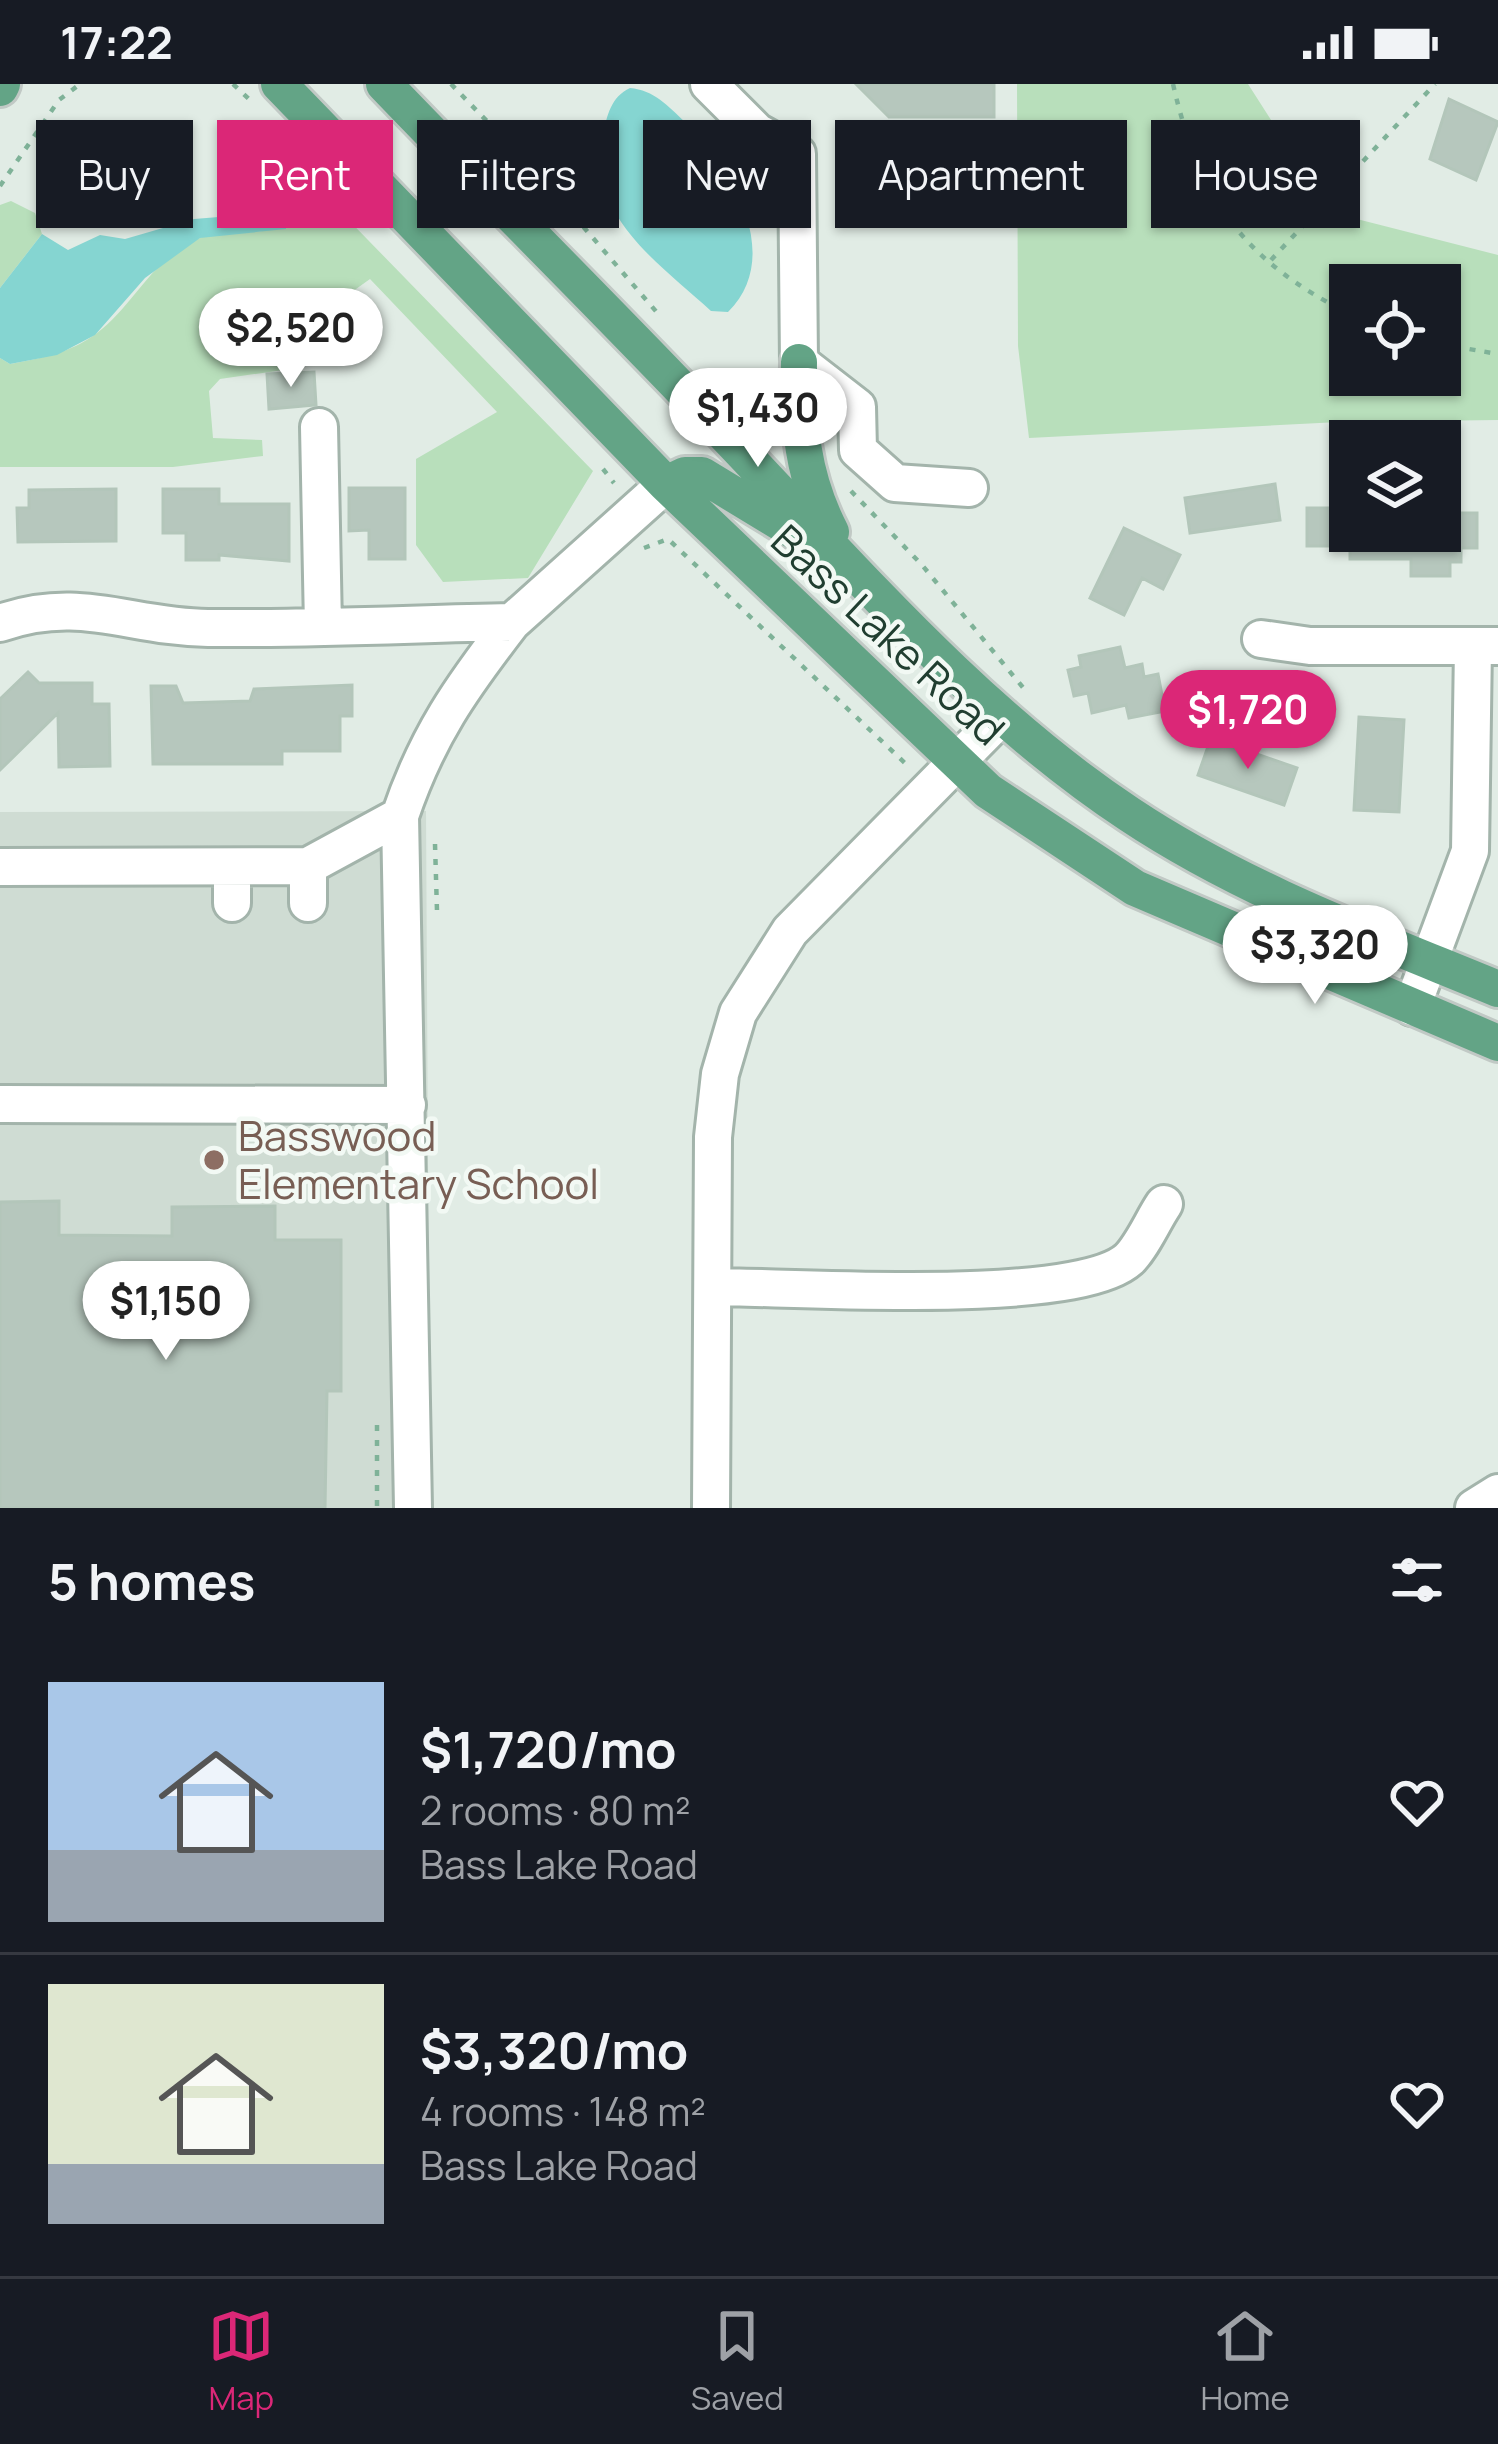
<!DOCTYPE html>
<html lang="en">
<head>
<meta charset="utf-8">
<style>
  body { margin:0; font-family:Manrope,sans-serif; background:#20242c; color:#f1f3f6; height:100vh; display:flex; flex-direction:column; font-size:45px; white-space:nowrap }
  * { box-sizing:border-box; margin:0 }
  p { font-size:39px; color:#9ea1a6 }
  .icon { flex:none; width:66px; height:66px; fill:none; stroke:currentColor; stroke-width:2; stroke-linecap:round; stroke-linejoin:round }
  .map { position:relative; height:1424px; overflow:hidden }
  .drawer { display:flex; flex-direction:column; background:#171b24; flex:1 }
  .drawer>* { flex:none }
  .banner { position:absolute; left:36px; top:36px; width:1428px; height:108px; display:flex; gap:24px }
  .fabs { position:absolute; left:1329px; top:180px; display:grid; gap:24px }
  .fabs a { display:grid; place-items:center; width:132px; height:132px; border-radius:0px; background:#171b24; box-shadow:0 3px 9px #0004; font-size:60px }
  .price { position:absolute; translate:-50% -102px; padding:0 27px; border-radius:42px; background:#fff; color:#222; font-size:39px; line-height:78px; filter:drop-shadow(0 3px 6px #0008) }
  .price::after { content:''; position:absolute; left:50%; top:72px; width:36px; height:27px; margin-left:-18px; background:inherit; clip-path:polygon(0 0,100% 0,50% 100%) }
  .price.selected { background:#db2777; color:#fff }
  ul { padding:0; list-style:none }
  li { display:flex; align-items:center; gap:36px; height:300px; padding:0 48px }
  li+li { border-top:3px solid #363941 }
  li span { display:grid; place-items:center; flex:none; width:336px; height:240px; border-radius:0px; color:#555 }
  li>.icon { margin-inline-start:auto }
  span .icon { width:144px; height:144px; fill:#fffc; stroke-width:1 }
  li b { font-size:51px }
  h2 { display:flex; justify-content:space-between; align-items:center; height:144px; padding:0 48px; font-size:51px }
  .pill { padding:0 42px; border-radius:0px; background:#171b24; box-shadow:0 3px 9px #0004; font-size:42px; line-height:108px }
  .pill.selected { background:#db2777; color:#fff }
  .status { display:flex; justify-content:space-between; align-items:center; height:84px; padding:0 60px; background:#171b24; direction:ltr }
  .status svg { height:33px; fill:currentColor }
  .menu { display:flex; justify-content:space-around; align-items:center; height:168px; border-top:3px solid #363941; background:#171b24; font-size:33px; color:#9ea1a6 }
  .menu a { display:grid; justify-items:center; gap:6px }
  .menu .selected { color:#db2777 }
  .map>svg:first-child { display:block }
  .built { fill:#cfdcd3 }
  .green { fill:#b8dfbb; fill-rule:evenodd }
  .water { fill:#85d5d1 }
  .building { fill:#b6c7bd; stroke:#b3c6ba; stroke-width:3 }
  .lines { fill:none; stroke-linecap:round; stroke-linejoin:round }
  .minor-casing { stroke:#a3b4ab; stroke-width:42 }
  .major-casing { stroke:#c1c9c5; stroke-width:42 }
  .path { stroke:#7fb298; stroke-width:4.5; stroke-dasharray:6 9; stroke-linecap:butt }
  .minor { stroke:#fff; stroke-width:36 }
  .major { stroke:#63a486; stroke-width:36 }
  .education-dot { fill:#8d6e63; stroke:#f2f9f4; stroke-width:4.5 }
  .labels { text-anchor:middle; stroke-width:9; stroke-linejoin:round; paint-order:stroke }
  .street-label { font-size:42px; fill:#203e30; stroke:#f2f9f4 }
  .education-label { font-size:42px; fill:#785e54; stroke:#f2f9f4; text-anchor:start }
</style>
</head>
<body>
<div class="status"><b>17:22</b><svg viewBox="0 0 49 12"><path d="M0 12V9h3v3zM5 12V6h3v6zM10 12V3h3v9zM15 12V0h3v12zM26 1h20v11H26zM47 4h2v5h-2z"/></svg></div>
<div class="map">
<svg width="1498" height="1424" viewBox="0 0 1498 1424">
  <rect width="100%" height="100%" fill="#e1ece5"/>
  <!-- built -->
  <path class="built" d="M426,727l4,697h-430v-696z"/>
  <!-- green -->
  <path class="green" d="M1017,0h231l71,111 30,22 149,38v165l-159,2 -310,16 -11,-92zM1440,201v90h-90v-90z
    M256,41l337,346 -65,107 -85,4 -27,-37v-86l81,-47 -127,-133 -56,40 -17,49 -77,11 -11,12 4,47 49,2 1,16 -90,11h-173v-109l10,6c31,-6 61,-11 87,-31 37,-28 55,-74 100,-94 29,-13 63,1 89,-17l-18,-9 -40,1 -3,-43 17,-44z
    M11,117l24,12 7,21 -42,54v-83z"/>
  <!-- water -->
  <path class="water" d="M630,4c24,2 38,18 55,34 46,43 100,134 43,190l-17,-1c-52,-48 -126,-96 -108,-176 4,-20 8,-38 27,-47z
    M268,129l18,9v7l-86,9 -55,40 -50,57 -38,20 -47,9 -10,-6v-70l42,-54 26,16 32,-15 25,4 69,-20z"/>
  <!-- building -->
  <path class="building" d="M856,0h138v33h-105z
    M1449,15l49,23 -22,58 -46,-21z
    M352,214l26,33 -37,27 -25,-33z
    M314,288l2,33 -47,4 -2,-35z
    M1275,400l5,36 -90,13 -5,-35z
    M349,404h56v71h-36v-29l-20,1z
    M116,405v52l-98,1 -1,-34h12v-18z
    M163,405h56v15h70v57l-70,-6v5h-33v-27h-23z
    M1307,424h43v38h-43z
    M1440,429h37v35h-16v14h-11v14h-39v-17h-61v-28h90z
    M1124,444l56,27 -17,34 -21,-11 -18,37 -34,-17z
    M1120,563l5,21 17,-4 2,13 14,-3 7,37 -36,7 -3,-13 -34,8 -4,-20 -14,3 -6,-26 13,-3 -2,-11z
    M28,588l11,11h53v21h17l1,62 -51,1 -1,-54 -58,57v-71z
    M352,601v31h-12v35h-58v13h-129l-2,-78h25l7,17 67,-2 4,-12z
    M1359,633l45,3 -5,92 -45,-2z
    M1211,654l86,30 -13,37 -86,-30z
    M59,1117v34l113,1v-29l103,-1v34h66v151h-14l-2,117h-325v-306z"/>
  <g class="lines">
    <defs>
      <path id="minor" d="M709,0l48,48 40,22 2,208 58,45 1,43 37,33 74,5
        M319,343l4,199
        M0,539c81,-28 129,4 208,5 101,1 203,-4 304,-6l154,-138
        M1261,555l49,7h188
        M308,782v37
        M0,783l308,-1 92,-50
        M232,819v-36
        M1412,923l58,-156 3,-205
        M0,1020l407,1
        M714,1203c79,0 362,20 415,-28 14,-14 24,-39 35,-55
        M413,1424l-13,-692c27,-80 61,-128 112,-194
        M711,1424l2,-371 7,-63 18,-61 52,-82 212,-215
        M1474,1424l24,-15"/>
      <path id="major" d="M279,0l387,400 322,307 147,97 363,155
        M384,0c115,120 234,237 348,358 124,130 247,273 397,372 114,76 243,123 369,175
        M0,4l2,-4
        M799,278c-1,62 3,114 32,170
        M666,400l19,-9h17l110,67"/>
    </defs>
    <!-- minor casing -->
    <use href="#minor" class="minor-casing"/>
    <!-- major casing -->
    <use href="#major" class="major-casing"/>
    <!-- path -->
    <path class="path" d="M233,0l18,17
      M451,0l87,90 122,142
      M1173,0c26,114 70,177 177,230
      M0,102l59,-86 21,-16
      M1271,176l164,-176
      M1440,260l58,10
      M603,385l11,14
      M851,407l71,74 103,125
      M644,464l24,-9 239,226
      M435,760l2,67
      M377,1341v83"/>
    <!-- minor -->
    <use href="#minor" class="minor"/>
    <!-- major -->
    <use href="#major" class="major"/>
  </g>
  <!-- markers -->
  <circle class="education-dot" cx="214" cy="1076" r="12"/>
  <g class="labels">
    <!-- street labels -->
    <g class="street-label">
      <text transform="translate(888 551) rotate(43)" y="15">Bass Lake Road</text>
    </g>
    <!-- education labels -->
    <g class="education-label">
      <text x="238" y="1067">Basswood<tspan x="238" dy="48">Elementary School</tspan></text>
    </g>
  </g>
</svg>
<div class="fabs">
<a><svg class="icon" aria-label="locate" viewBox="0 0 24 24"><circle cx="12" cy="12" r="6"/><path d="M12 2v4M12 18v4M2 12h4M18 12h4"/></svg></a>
<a><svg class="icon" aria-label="layers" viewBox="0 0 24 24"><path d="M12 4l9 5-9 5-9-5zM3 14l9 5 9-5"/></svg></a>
</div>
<b class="price" style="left:291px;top:306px">$2,520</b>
<b class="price" style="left:758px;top:386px">$1,430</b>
<b class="price selected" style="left:1248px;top:688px">$1,720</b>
<b class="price" style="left:1315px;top:923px">$3,320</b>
<b class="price" style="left:166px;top:1279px">$1,150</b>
<div class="banner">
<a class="pill">Buy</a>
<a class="pill selected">Rent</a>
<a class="pill">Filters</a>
<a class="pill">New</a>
<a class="pill">Apartment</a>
<a class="pill">House</a>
</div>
</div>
<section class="drawer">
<h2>5 homes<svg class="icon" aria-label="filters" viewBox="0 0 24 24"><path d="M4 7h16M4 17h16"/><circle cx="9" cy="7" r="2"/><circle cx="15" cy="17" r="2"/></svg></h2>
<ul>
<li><span style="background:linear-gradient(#a9c7e8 70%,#9aa5b1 0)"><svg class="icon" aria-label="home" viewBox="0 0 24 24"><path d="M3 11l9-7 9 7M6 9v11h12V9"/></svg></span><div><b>$1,720/mo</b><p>2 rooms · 80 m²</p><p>Bass Lake Road</p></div><svg class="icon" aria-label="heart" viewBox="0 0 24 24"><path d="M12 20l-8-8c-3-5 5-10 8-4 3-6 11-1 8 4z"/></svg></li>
<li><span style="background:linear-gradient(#dfe7d0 75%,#9aa5b1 0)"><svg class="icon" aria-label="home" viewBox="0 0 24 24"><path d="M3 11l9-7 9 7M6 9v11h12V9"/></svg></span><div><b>$3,320/mo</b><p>4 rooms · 148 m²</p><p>Bass Lake Road</p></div><svg class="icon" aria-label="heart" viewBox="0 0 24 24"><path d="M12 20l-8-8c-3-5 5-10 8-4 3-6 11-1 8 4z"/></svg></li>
</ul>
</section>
<nav class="menu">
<a class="selected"><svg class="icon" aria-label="map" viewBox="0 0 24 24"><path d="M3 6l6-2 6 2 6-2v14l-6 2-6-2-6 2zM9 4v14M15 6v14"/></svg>Map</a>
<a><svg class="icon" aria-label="saved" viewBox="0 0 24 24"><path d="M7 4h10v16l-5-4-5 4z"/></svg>Saved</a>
<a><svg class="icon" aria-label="home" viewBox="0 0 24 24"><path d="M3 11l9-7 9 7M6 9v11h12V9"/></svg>Home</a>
</nav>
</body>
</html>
